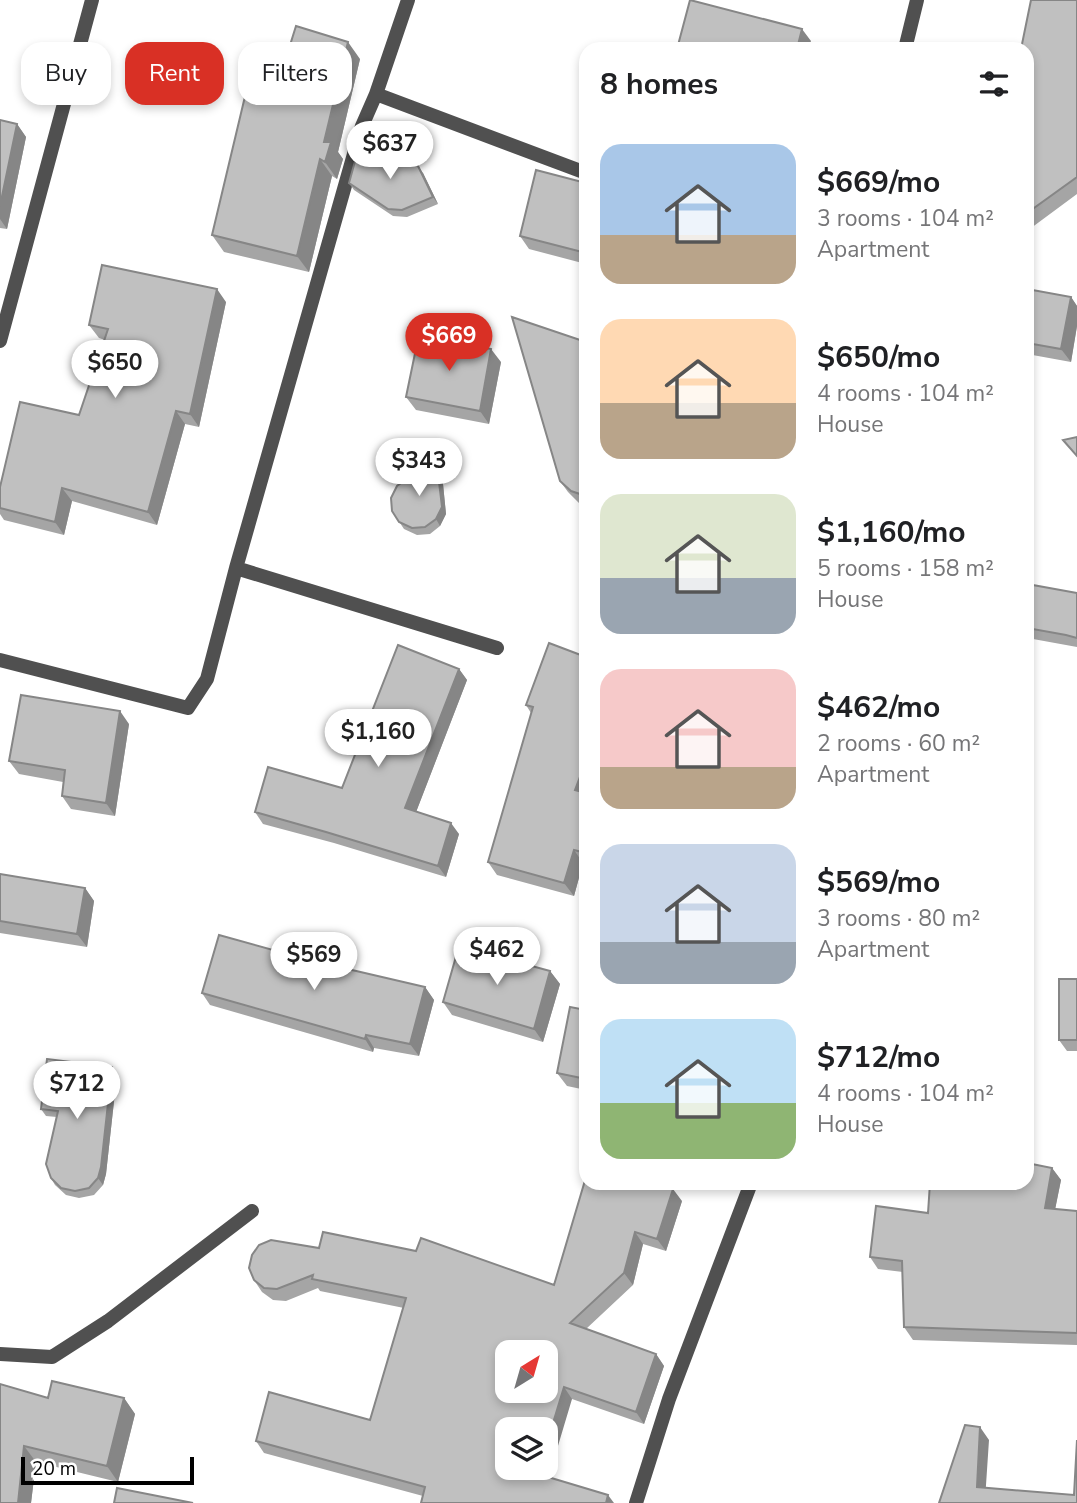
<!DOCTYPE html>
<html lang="en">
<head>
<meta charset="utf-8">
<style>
  body { margin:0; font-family:"Nunito Sans",sans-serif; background:#f2f2f2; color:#202124; height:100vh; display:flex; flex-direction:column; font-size:26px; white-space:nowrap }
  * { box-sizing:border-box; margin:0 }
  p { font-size:23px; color:#757577 }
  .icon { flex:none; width:38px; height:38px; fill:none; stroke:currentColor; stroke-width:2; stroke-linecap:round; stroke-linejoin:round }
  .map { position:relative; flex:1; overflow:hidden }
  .side { position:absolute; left:579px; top:42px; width:455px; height:1148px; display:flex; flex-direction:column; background:#fff; border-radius:21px; box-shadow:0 4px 10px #0003 }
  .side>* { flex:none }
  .banner { position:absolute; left:21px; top:42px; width:453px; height:63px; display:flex; gap:14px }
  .needle { width:46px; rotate:37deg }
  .buttons { position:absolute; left:495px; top:1340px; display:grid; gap:14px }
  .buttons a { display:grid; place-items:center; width:63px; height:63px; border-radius:14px; background:#fff; box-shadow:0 4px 10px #0003; font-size:35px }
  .scale { position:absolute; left:21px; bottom:18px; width:173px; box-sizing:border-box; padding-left:7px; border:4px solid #000; border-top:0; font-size:19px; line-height:24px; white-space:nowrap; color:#000; -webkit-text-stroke:5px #fff; paint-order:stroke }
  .price { position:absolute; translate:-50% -60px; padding:0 16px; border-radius:24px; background:#fff; color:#222; font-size:23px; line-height:46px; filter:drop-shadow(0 2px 4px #0008) }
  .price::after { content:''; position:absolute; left:50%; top:42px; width:21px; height:16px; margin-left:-10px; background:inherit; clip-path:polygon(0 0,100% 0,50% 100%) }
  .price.on { background:#d93025; color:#fff }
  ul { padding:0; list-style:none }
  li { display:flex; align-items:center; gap:21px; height:175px; padding:0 21px }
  li span { display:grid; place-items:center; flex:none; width:196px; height:140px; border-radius:21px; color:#555 }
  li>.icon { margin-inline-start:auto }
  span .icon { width:84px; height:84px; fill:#fffc; stroke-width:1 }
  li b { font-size:30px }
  h2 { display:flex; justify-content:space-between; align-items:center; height:84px; padding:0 21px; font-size:30px }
  .tag { padding:0 24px; border-radius:21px; background:#fff; box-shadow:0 4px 10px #0003; font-size:24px; line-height:63px }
  .tag.on { background:#d93025; color:#fff }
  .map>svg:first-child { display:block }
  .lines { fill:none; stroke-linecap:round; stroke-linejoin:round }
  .street { stroke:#505050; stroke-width:14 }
  .wall { fill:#a5a5a5 }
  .shaded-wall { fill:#868686 }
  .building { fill:#c0c0c0; stroke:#868686; stroke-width:2; fill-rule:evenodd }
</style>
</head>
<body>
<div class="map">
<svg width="1077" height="1503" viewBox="0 0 1077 1503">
  <rect width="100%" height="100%" fill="#fff"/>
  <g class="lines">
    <!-- street -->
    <path class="street" d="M905,49l12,-49
      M376,94l210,79
      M0,341l92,-341
      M236,568l261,80
      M0,660l188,48 19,-29 29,-111 126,-442 14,-32 32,-94
      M0,1354l52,3 56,-36 144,-110
      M636,1503l33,-104 82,-216"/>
  </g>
  <!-- wall -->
  <path class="wall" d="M1077,0v194l-50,37v-182z
    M360,59l-22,93 5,7 -6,20 -5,-3 -23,96 -85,-20 -12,-17 69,-161z
    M0,120l17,4 9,13 -19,92 -7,-1z
    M423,173l15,31 -31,13 -14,-1 -39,-26 -5,-7z
    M586,183v81l-57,-15 -9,-13z
    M1027,289l44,8 6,9v20l-6,36 -44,-8z
    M226,302l-27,125 -14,-3 -28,101 -85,-24 -8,34 -60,-15 -4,-6v-27l79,-72 26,-75 -6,-2 -10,-13z
    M586,342v163l-7,-2 -11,-11 -8,-11z
    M501,362l-12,62 -73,-14 -10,-13z
    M436,457l5,7 5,50 -6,12 -10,8 -13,1 -13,-6 -12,-18z
    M1027,579l6,6 44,8v54l-44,-8 -6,-8z
    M586,657v207l-3,-1 -9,33 -77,-21 -9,-13 43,-149 -5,-8z
    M459,669l8,11 -51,132 43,22 -13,43 -112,-34 -71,-19 -8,-12 87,-24z
    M129,724l-14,92 -44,-7 -9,-13 1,-14 -44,-8 -10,-13z
    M0,874l85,14 9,13 -7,46 -87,-14z
    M309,960l116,27 9,13 -15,56 -45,-8 -1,4 -163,-47 -8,-12z
    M550,971l10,13 -17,58 -91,-27 -9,-13z
    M1077,979v72h-10l-8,-11z
    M586,1010v80l-19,-4 -10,-13z
    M117,1074l-11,100 -3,11 -9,10 -15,3 -13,-3 -11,-10 -4,-7 6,-61 -11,-1 -5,-7z
    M1052,1168l9,12 -6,29 22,2v134l-164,-5 -9,-13 -1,-55 -25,-3 -8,-12 58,-44z
    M682,1201l-16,50 -23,-7 -10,41 -47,44 70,25 8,12 -20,58 -72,-25 -149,97 -159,-43 -8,-12 114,-21 34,-112 -84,-17 -2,-3 -32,13 -13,-1 -11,-8 -8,-12 -5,-12 305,17z
    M0,1384l48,14h76l11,16 -17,68 -82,-20 -5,41z"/>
  <!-- shaded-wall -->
  <path class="shaded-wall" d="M802,29l9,12 -3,8h-11z
    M348,42l12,17 -22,93 5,7 -6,20 -12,-17 -1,-20z
    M17,124l9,13 -19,92 -7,-10v-13z
    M320,159l12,17 -23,96 -12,-16z
    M418,166l5,7 15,31 -5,-7z
    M217,289l9,13 -27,125 -9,-13z
    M1071,297l6,9v20l-6,36 -10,-13z
    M491,349l10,13 -12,62 -9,-13z
    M176,411l9,13 -28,101 -9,-13z
    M436,457l5,7 5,50 -6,12 -4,-7z
    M62,488l10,13 -8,34 -9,-13z
    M459,669l8,11 -54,140 -8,-12z
    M120,711l9,13 -14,92 -9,-13z
    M586,761v38l-11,-9z
    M451,823l8,11 -13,43 -8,-11z
    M574,850l9,13 -9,33 -10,-13z
    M85,888l9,13 -7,46 -10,-13z
    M550,971l10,13 -17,58 -9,-13z
    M425,987l9,13 -15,56 -9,-12z
    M366,1035l8,13 -1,4 -8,-13z
    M112,1067l5,7 -11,100 -3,11 -5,-7z
    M1052,1168l9,12 -8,40 -8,-12z
    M673,1189l9,12 -16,50 -9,-12z
    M635,1232l8,12 -10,41 -9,-12z
    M656,1354l8,12 -20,58 -8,-12z
    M564,1387l8,12 -26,87 -8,-12 1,-6h7v-22z
    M124,1398l11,16 -17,68 -11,-16z
    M980,1427l9,13 -4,60 -8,-13z
    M24,1446l12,16 -5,41h-13z
    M608,1495l6,8h-8z"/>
  <!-- building -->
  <path class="building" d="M690,0l112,29 -5,20h-120z
    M1031,0h46v177l-50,36v-164h-6z
    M296,26l52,16 -24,100h7l-6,20 -5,-3 -23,97 -85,-21 40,-168 29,7z
    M0,120l17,4 -17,82z
    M357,154l50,4 11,8 15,31 -31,13 -14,-1 -39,-26z
    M536,170l50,13v70l-66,-17z
    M102,265l115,24 -27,125 -14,-3 -28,101 -86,-24 -7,34 -55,-14v-21l20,-85 59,13 29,-86 -19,-4z
    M1027,289l44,8 -10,52 -34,-6z
    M512,317l74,25v154l-15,-5 -11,-10z
    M419,334l72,15 -11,62 -74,-14z
    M1077,437v19l-14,-16z
    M436,457l6,50 -6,12 -11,8 -13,1 -13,-6 -7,-11 -1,-13 6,-12z
    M1027,579l6,6 44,8v45l-11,-3 -39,-7z
    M549,643l37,14v104l-11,29 11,3v60l-12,-3 -10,33 -76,-21 45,-155 -7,-2z
    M398,645l61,24 -54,139 46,15 -13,43 -112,-34 -71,-20 13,-45 74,21z
    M21,695l99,16 -14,92 -44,-7 3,-26 -56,-9z
    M0,874l85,14 -8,46 -77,-13z
    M219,935l90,25 116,27 -15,57 -44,-9 -1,4 -163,-46z
    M459,946l91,25 -16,58 -91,-27z
    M1059,979h18v61h-18z
    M570,1007l16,3v69l-29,-6z
    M47,1059l65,8 -11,100 -3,11 -9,10 -14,3 -14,-3 -10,-10 -5,-14 12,-53 -17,-2z
    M1027,1163l25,5 -7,40 32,3v122l-173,-6 -2,-66 -32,-4 6,-51 52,7 2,-30h97z
    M586,1177v6h69l18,6 -16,50 -22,-7 -11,41 -54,50 86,31 -20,58 -72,-25 -18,59v-16h-38v38h31l-1,6 70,21 -2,8h-185l4,-16 -169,-46 13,-49 101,28 36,-122 -94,-19 1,-4 -36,14 -13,-1 -10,-8 -5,-12 3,-13 7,-10 12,-5 48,8 4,-16 93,19 5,-13 133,47zM508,1353h38v38h-38z
    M52,1381l72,17 -17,68 -83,-20 -6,57h-18v-119l48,14z
    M965,1425l15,2 -3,60 97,8 3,-55v63h-138z
    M117,1488l76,15h-79z"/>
</svg>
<div class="buttons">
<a><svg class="needle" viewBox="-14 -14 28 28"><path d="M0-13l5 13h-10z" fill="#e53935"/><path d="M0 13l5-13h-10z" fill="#757577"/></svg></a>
<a><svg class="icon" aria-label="layers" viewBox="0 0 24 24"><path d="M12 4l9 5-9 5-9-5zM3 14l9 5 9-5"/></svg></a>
</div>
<div class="scale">20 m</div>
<b class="price" style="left:390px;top:181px">$637</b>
<b class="price on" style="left:449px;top:373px">$669</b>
<b class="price" style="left:115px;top:400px">$650</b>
<b class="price" style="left:419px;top:498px">$343</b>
<b class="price" style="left:378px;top:769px">$1,160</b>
<b class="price" style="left:497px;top:987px">$462</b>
<b class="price" style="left:314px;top:992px">$569</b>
<b class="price" style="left:77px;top:1121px">$712</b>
<div class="banner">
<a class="tag">Buy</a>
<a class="tag on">Rent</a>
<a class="tag">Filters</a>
</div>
<section class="side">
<h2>8 homes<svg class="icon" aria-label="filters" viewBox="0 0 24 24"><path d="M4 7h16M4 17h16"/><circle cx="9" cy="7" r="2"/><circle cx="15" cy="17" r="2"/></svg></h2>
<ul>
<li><span style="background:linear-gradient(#a9c7e8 65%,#b9a48a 0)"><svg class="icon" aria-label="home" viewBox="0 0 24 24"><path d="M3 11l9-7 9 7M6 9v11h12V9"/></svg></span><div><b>$669/mo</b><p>3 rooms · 104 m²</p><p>Apartment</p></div></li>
<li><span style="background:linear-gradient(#ffd9b3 60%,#b9a48a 0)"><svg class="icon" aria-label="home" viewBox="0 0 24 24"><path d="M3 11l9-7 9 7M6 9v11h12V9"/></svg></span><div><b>$650/mo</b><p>4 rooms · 104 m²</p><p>House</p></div></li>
<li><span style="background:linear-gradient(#dfe7d0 60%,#9aa5b1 0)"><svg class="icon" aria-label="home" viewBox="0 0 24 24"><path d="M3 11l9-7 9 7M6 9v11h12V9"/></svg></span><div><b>$1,160/mo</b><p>5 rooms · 158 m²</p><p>House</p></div></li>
<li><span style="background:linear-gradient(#f6c9c9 70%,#b9a48a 0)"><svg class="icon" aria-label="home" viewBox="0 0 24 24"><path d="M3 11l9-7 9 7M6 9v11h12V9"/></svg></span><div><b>$462/mo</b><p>2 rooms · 60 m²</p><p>Apartment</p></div></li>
<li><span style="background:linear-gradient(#c9d6e8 70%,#9aa5b1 0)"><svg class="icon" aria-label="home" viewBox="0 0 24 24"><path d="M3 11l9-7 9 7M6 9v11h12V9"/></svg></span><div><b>$569/mo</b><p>3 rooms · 80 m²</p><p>Apartment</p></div></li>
<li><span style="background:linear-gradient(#bfe0f5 60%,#8fb573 0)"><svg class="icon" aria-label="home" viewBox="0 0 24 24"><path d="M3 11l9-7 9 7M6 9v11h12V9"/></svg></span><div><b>$712/mo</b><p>4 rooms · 104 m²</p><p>House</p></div></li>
</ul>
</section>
</div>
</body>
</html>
